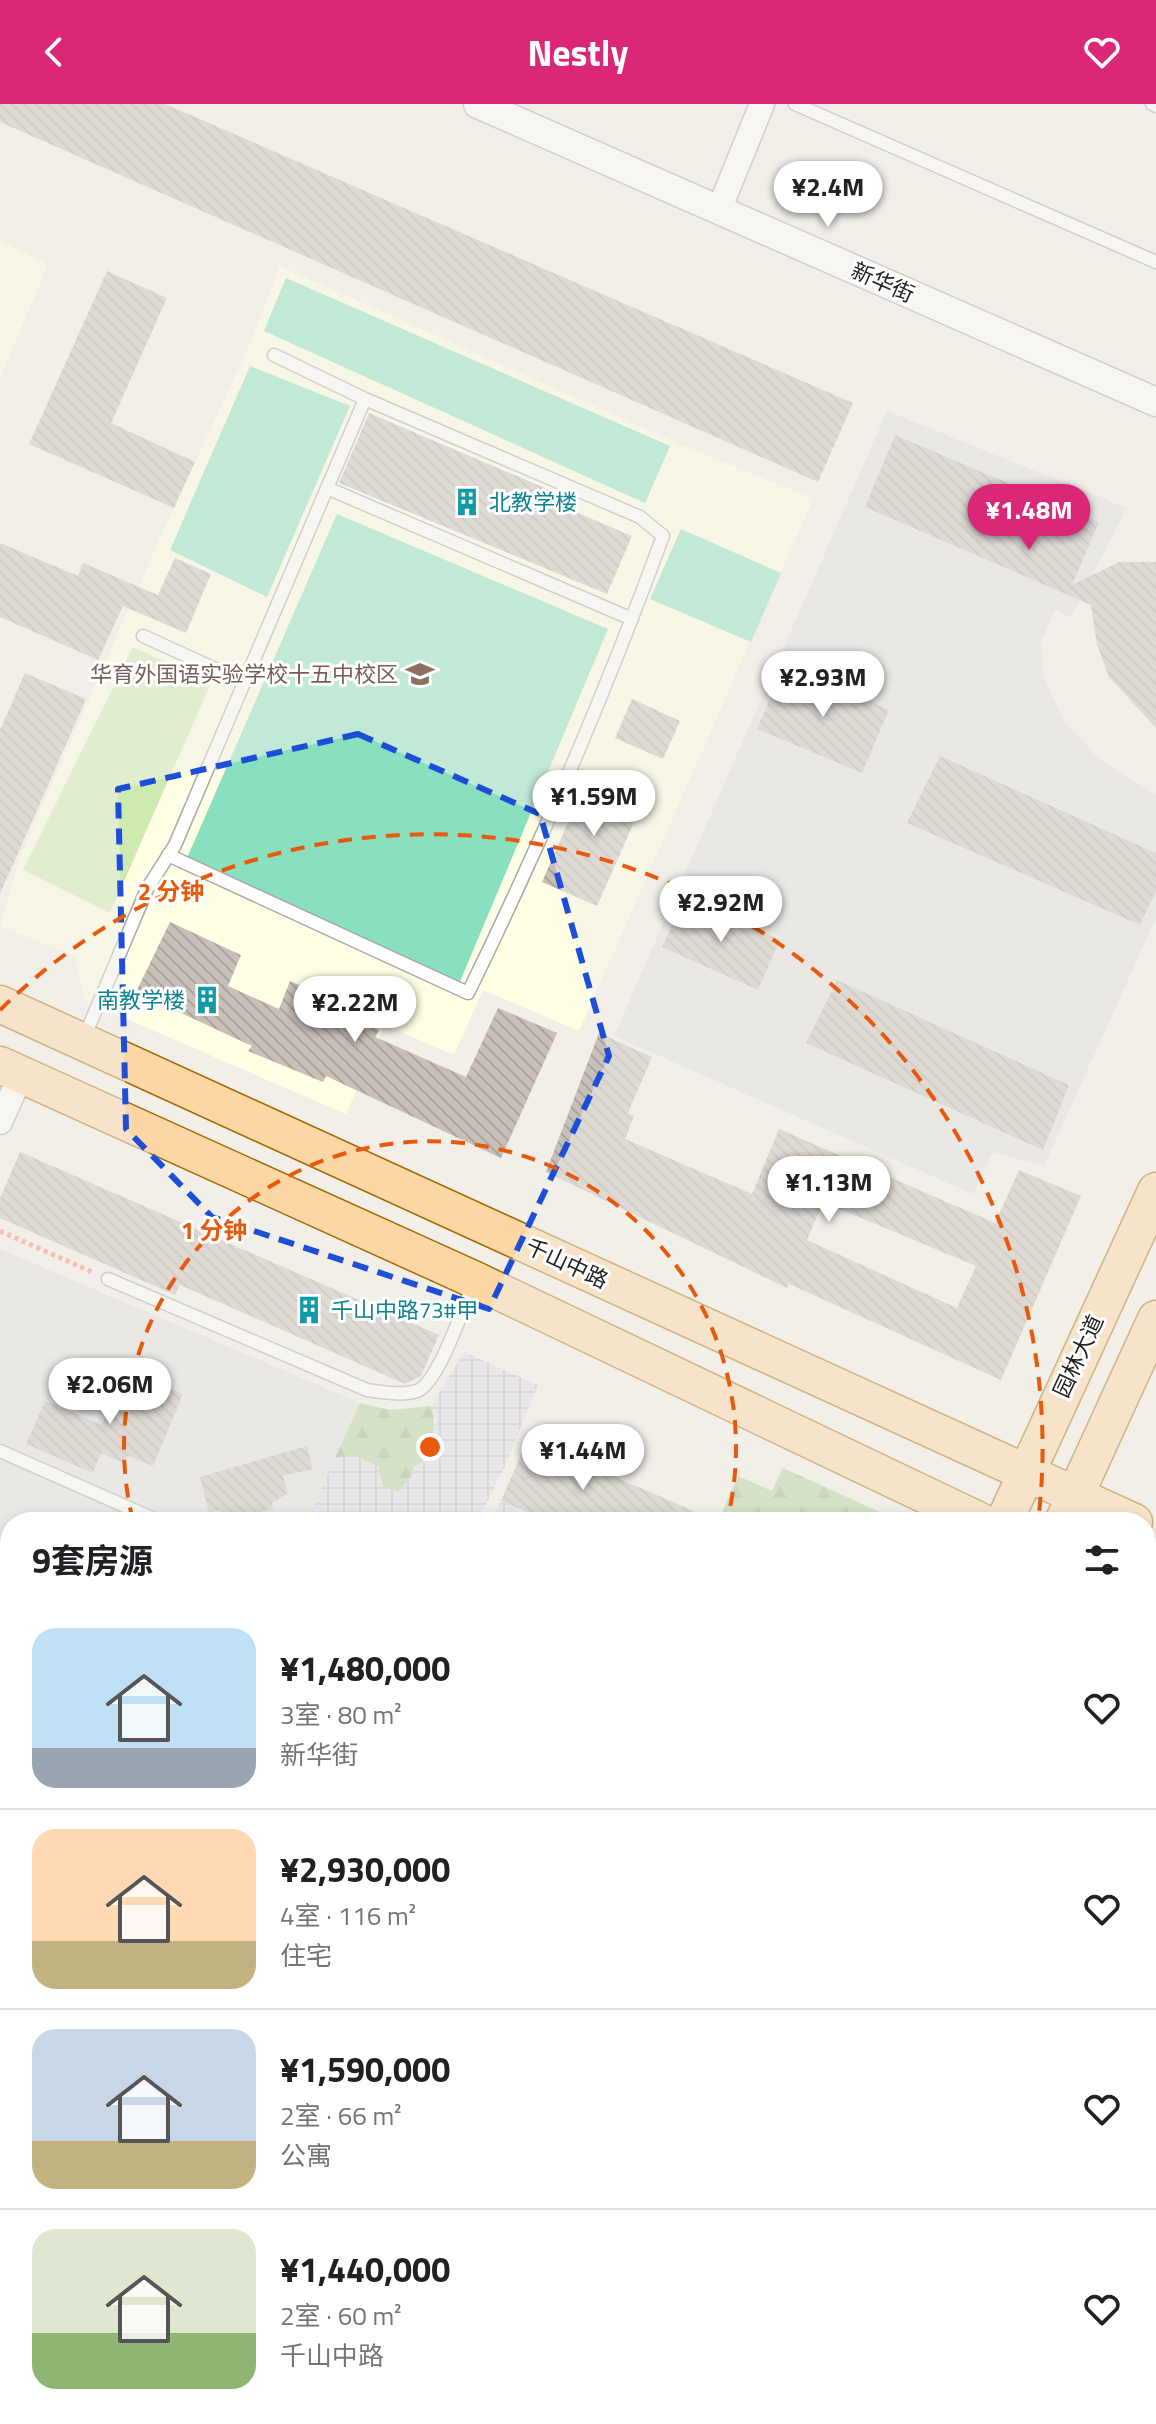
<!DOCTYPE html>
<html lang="zh">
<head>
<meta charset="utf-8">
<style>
  body { margin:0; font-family:"Titillium Web","Noto Sans SC",sans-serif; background:#f6f6f6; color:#202124; height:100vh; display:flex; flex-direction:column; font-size:30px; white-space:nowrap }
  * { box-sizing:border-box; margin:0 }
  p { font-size:26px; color:#757577 }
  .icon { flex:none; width:44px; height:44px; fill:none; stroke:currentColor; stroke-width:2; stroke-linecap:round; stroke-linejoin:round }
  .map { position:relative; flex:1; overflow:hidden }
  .details { position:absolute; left:0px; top:1408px; width:1156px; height:912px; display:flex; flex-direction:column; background:#fff; border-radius:32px 32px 0 0; box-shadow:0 4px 12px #0003 }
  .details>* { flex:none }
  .price { position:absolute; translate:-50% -68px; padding:0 18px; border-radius:28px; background:#fff; color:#222; font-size:26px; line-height:52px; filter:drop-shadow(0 2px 4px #0008) }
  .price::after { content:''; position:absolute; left:50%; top:48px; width:24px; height:18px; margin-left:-12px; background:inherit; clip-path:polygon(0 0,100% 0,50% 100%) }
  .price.selected { background:#db2777; color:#fff }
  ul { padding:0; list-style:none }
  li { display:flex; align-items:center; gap:24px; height:200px; padding:0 32px }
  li+li { border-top:2px solid #e0e0e0 }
  li span { display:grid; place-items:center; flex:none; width:224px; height:160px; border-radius:24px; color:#555 }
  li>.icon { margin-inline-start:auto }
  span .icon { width:96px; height:96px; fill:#fffc; stroke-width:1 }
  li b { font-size:34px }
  h2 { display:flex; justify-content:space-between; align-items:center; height:96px; padding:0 32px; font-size:34px }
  header { display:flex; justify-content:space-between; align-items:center; height:104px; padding:0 32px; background:#db2777; color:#fff; font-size:36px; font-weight:700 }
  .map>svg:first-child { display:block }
  .residential { fill:#e0dfdf }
  .education { fill:#ffffe5 }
  .forest { fill:url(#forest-firs) }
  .garden { fill:#cdebb0 }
  .pitch { fill:#88e0be }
  .plaza { fill:url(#plaza-grid) }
  .building { fill:url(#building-back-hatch); fill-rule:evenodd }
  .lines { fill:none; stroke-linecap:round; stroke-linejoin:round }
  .service-casing { stroke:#a9a9a9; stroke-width:15 }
  .minor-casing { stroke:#a9a9a9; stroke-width:27 }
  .tertiary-casing { stroke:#a9a9a9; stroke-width:31 }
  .primary-casing { stroke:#a06b00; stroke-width:39 }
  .path { stroke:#fa8072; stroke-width:5; stroke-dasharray:4 4; stroke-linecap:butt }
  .service { stroke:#fff; stroke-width:12 }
  .minor { stroke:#fff; stroke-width:24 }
  .tertiary { stroke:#fff; stroke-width:28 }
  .primary { stroke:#fcd6a4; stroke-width:36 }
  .marked { fill:none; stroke:#1d4ed8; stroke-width:6; stroke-dasharray:16 10; stroke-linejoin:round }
  .ring { fill:none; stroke:#e8590c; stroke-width:4; stroke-dasharray:14 10 }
  .labels { text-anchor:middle; stroke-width:6; stroke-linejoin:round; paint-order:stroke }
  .street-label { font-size:22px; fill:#222; stroke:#fff }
  .culture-label { font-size:22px; fill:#0d838f; stroke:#fff; text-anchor:start }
  .education-label { font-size:22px; fill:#785e54; stroke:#fff; text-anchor:end }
  .centre { fill:#e8590c; stroke:#fff; stroke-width:4 }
  .ring-label { font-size:24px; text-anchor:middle; font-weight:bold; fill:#e8590c; stroke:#fff; stroke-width:6; stroke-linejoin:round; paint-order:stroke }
</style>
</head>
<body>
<header><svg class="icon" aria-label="back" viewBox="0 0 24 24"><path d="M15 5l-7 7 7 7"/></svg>Nestly<svg class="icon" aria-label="heart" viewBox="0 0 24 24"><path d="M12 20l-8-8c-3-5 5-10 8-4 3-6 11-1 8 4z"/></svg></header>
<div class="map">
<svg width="1156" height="2320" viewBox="0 0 1156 2320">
  <defs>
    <pattern id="forest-firs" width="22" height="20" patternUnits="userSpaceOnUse" patternTransform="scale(2)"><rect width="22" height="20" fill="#add19e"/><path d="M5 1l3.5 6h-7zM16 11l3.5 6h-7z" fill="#95b388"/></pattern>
    <pattern id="plaza-grid" width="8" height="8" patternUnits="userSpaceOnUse" patternTransform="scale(2)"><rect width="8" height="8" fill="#dddde8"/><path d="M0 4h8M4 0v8" fill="none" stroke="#bdbdc7"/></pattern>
    <pattern id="building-back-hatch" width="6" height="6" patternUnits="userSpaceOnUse" patternTransform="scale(2)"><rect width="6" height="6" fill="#c7bfb8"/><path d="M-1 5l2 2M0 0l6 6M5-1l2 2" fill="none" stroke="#aba49e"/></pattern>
  </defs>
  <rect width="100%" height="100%" fill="#f2efe9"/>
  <!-- residential -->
  <path class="residential" d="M887,307l240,97 -56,109 -16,-7 -14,32 3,35 20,44 35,38 57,36v123l-112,248 -51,-14 -20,42 -359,-158z
    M0,1145l360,154 -53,119h-297v164l-10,-5z
    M1146,1583l10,6v724l-10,-6z"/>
  <!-- education -->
  <path class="education" d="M0,137l48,23 -48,115z
    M280,162l397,177 136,56 -234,532 -96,-41 -29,65 -69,-30 -39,89 -261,-113 -10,-45 -75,-30 20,-69 136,-310 93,-201z"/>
  <!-- forest -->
  <path class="forest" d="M360,1299l31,7 40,-4c11,37 -10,59 -32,86l-16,-5 -26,-31 -22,2z
    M783,1364l119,54h-157l-23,-10 16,-36 34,15z
    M10,2071v161l-10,-5v-131z
    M60,2310h553l-4,10h-552z
    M752,2310h211l-6,10h-210z"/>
  <!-- garden -->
  <path class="garden" d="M133,543l78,36 -101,230 -87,-43z"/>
  <!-- pitch -->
  <path class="pitch" d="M286,174l384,168 -25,57 -381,-172z
    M250,262l100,40 -83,191 -97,-47z
    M337,410l271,115 -149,355 -272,-126z
    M681,425l100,44 -30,69 -101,-43z"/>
  <!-- plaza -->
  <path class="plaza" d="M464,1248l74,33 -33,81 -28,56h-170l28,-64 22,-2 21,10 5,21 16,5 12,-15 3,-11 12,-5 10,-39 -5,-16z
    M501,1397l16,8 5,13h-33z"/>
  <!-- building -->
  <path class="building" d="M0,0h165l688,299 -35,79 -818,-360z
    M107,167l60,27 -56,125 84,39 -21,46 -145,-64z
    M369,309l199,85 -4,9 68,29 -25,58 -268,-111z
    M895,331l204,87 -27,63 47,-23h37v166l-47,-51 -12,-32 -6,-40 -226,-98z
    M0,439l78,33 5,-13 75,32 17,-37 36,16 -25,59 -63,-27 -25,54 -98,-43z
    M784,561l105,45 -27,63 -105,-44z
    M25,569l61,26 -86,195v-164z
    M632,595l48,22 -17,38 -48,-21z
    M940,652l216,97v37l-16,35 -233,-102z
    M591,666l56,23 -50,113 -55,-24z
    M685,793l95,43 -22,50 -96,-43z
    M170,818l71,33 -13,31 51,23 11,-28 68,31 -3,7 24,11 -4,7 91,40 32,-69 59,25 -56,125 -175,-82 -3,6 -75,-31 4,-5 -116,-54z
    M837,876l232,105 -26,65 -237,-107z
    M599,929l53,24 -24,56 6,3 -9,23 127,55 27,-65 216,94 24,-53 62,26 -80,184 -212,-96 -2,4 -241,-116zM823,1098l153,64 -19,42 -150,-68z
    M20,1048l419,183 -18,41 -16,8 -225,-99 -5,10 -175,-77v-20z
    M126,1266l57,24 -30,72 -25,-10 -7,6 -20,-9 -8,20 -67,-29 19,-43 57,24z
    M531,1328l25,11 -3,7 166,72h-169l-49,-21z
    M307,1342l6,23 -30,7 5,17 -16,10 1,6 -50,13 -3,-12 -11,3 -9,-36z"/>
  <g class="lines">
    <defs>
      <path id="service" d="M795,0l361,158
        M1152,0l4,2
        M327,384l305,131
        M143,532l101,46
        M168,751l300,138c73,-149 138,-302 195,-457l-23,-19 -275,-118 -91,-44
        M84,934l63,-149 28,-44 190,-446
        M108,1175l259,111c16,2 34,6 50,1 21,-7 47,-86 57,-109
        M0,1347l161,71
        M1146,1539l10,5
        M0,1647l10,2
        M1146,1730l10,5
        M1146,1883l10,6
        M1146,1970l10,-14
        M0,2086l10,-20
        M0,2164l10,5
        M270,2310l6,10
        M130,2320l3,-10
        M980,2320l5,-10"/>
      <path id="minor" d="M719,106l43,-106
        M0,1018l21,-47
        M0,1531l10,4
        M1130,2310l22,10"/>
      <path id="tertiary" d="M478,0l678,298"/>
      <path id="primary" d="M0,900l1134,518
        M0,961l475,215 507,242
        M1004,1418l152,-331
        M1063,1418l93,-203
        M1146,1499l10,5
        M644,2320l4,-10
        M697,2320l4,-10"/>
    </defs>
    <!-- service casing -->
    <use href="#service" class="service-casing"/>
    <!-- minor casing -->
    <use href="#minor" class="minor-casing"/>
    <!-- tertiary casing -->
    <use href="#tertiary" class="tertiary-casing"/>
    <!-- primary casing -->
    <use href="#primary" class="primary-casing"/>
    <!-- path -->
    <path class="path" d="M0,1127l92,41"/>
    <!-- service -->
    <use href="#service" class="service"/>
    <!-- minor -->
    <use href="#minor" class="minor"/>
    <!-- tertiary -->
    <use href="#tertiary" class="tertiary"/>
    <!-- primary -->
    <use href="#primary" class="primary"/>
  </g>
  <!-- marked area -->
  <path d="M0 0H1156V2320H0ZM358,630l182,80 69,242 -120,253 -277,-92 -86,-88 -8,-340z" fill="#f2efe9" fill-opacity=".55" fill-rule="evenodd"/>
  <path class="marked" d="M358,630l182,80 69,242 -120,253 -277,-92 -86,-88 -8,-340z"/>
  <!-- distance rings -->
  <g class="ring">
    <path d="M133 1417A306 306 0 1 1 727 1417"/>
    <path d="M0 906A613 613 0 0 1 1038 1418"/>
  </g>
  <!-- icons -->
  <defs>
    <symbol id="building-bare" viewBox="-9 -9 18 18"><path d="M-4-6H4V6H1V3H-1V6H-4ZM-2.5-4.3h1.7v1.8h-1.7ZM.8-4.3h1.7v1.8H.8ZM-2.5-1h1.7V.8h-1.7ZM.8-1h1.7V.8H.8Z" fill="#0f9aa8" stroke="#fff" stroke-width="2.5" paint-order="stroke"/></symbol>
    <symbol id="school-bare" viewBox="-9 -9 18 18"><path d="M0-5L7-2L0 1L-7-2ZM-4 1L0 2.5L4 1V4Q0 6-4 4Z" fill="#8d6e63" stroke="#fff" stroke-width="2.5" paint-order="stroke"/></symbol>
  </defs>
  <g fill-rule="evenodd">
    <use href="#building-bare" x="447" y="378" width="40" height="40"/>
    <use href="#school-bare" x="400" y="550" width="40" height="40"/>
    <use href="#building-bare" x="187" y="876" width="40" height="40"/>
    <use href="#building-bare" x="289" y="1186" width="40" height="40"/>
  </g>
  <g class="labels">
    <!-- street labels -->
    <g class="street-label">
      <text transform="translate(883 178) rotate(24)" y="8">新华街</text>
      <text transform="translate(567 1159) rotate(25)" y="8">千山中路</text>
      <text transform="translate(1078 1252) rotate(-65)" y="8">园林大道</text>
    </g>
    <!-- culture labels -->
    <g class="culture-label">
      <text x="489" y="406">北教学楼</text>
      <text x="185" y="904" text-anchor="end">南教学楼</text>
      <text x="331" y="1214">千山中路73#甲</text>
    </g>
    <!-- education labels -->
    <g class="education-label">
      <text x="398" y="578">华育外国语实验学校十五中校区</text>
    </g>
  </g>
  <circle cx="430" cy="1343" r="12" class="centre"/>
  <g class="ring-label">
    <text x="171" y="796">2 分钟</text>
    <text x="214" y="1135">1 分钟</text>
  </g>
</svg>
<b class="price" style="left:828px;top:125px">¥2.4M</b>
<b class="price selected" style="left:1029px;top:448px">¥1.48M</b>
<b class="price" style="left:823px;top:615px">¥2.93M</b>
<b class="price" style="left:594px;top:734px">¥1.59M</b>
<b class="price" style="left:721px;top:840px">¥2.92M</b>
<b class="price" style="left:355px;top:940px">¥2.22M</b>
<b class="price" style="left:829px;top:1120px">¥1.13M</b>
<b class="price" style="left:110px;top:1322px">¥2.06M</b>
<b class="price" style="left:583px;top:1388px">¥1.44M</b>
<section class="details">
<h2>9套房源<svg class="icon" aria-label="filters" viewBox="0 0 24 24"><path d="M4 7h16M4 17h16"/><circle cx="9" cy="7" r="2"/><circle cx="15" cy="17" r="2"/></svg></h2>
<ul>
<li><span style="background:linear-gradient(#bfe0f5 75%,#9aa5b1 0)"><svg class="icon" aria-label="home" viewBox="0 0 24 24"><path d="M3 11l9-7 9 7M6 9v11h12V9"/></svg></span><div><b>¥1,480,000</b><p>3室 · 80 m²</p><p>新华街</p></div><svg class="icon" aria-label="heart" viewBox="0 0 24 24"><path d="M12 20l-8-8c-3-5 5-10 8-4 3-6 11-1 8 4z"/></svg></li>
<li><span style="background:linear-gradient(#ffd9b3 70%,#c2b280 0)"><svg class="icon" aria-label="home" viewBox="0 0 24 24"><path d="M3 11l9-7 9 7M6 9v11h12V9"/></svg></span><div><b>¥2,930,000</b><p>4室 · 116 m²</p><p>住宅</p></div><svg class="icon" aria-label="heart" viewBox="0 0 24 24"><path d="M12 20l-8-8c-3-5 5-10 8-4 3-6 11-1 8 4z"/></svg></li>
<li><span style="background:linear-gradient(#c9d6e8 70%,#c2b280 0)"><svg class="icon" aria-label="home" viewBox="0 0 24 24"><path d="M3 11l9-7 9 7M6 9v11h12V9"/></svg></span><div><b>¥1,590,000</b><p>2室 · 66 m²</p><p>公寓</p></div><svg class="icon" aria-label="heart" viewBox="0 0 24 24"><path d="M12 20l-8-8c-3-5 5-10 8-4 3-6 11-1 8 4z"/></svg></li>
<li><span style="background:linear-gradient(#dfe7d0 65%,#8fb573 0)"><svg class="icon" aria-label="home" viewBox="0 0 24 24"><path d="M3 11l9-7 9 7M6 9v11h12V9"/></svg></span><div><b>¥1,440,000</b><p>2室 · 60 m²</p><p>千山中路</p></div><svg class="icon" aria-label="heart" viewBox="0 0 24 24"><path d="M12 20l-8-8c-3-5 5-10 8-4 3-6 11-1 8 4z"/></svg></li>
</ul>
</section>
</div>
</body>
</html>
